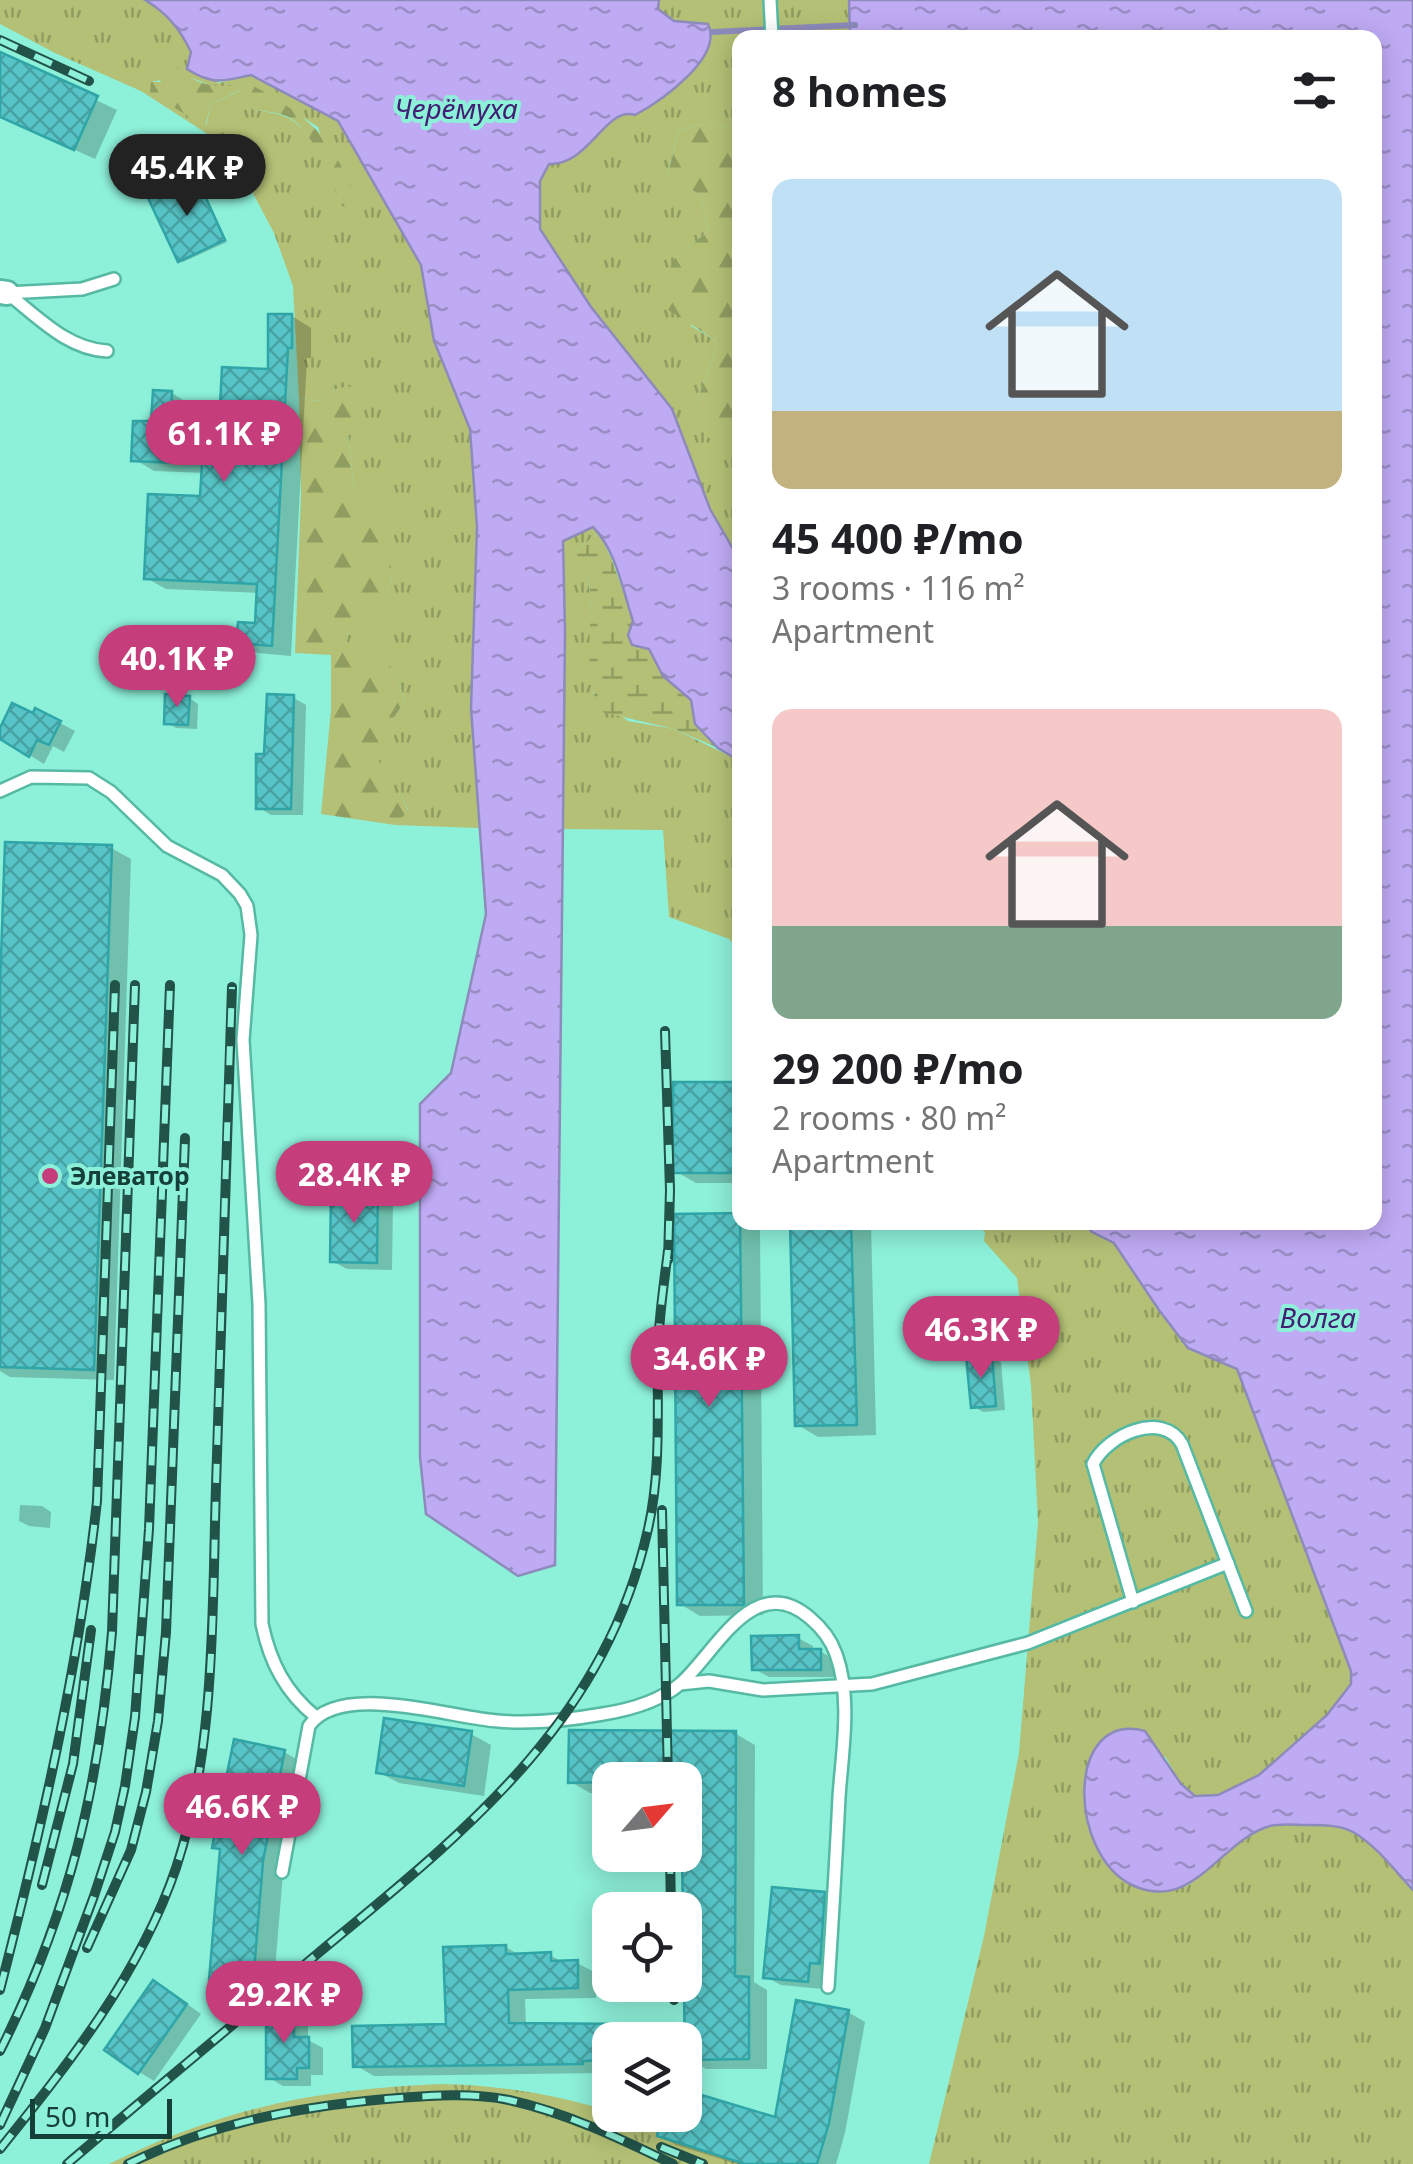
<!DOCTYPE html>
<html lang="en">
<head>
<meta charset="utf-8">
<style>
  body { margin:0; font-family:"Noto Sans",sans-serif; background:#f2f2f2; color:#202124; height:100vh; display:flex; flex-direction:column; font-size:38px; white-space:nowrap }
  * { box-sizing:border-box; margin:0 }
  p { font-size:32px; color:#757577 }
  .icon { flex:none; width:55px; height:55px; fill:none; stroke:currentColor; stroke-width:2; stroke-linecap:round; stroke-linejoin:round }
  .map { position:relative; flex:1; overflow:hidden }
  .details { position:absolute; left:732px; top:30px; width:650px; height:1200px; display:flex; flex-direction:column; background:#fff; border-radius:20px; box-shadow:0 5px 25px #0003 }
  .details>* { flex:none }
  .needle { width:65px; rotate:62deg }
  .controls { position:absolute; left:592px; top:1762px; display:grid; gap:20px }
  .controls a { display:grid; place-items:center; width:110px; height:110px; border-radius:20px; background:#fff; box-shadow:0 5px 25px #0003; font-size:50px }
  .scale { position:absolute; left:30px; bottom:25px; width:142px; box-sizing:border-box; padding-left:10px; border:5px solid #154037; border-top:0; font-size:28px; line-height:35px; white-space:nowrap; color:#154037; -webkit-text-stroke:8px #8df0d9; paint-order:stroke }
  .price { position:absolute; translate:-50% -85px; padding:0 22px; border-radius:35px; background:#c53d7b; color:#fff; font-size:32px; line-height:65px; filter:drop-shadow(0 2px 5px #0008) }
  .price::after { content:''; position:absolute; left:50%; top:60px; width:30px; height:22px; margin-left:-15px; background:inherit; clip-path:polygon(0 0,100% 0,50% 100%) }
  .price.on { background:#222; color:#fff }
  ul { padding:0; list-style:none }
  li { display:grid; align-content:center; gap:20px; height:530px; padding:0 40px }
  li span { display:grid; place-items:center; height:310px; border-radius:20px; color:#555 }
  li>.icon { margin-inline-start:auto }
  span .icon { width:180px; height:180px; fill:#fffc; stroke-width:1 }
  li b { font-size:42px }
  h2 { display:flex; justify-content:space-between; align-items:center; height:120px; padding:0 40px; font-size:42px }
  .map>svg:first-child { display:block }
  .grass { fill:url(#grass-tufts); fill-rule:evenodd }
  .forest { fill:url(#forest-firs) }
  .wetland { fill:url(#wetland-marsh) }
  .water { fill:url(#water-ripples); stroke:#8c8bbb; stroke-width:2.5 }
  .shadow { fill:#0003 }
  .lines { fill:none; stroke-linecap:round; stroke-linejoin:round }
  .stream { stroke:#8c8bbb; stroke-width:6 }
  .building { fill:url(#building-cross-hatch); stroke:#30a5a7; stroke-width:2.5 }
  .lane-casing { stroke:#55b9a3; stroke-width:16 }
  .street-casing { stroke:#55b9a3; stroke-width:28 }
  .lane { stroke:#fff; stroke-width:11 }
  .street { stroke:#fff; stroke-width:22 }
  .rail-casing { stroke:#225349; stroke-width:10 }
  .rail { stroke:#8df0d9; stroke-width:6; stroke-dasharray:19; stroke-linecap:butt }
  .poi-dot { fill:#c53d7b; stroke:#8df0d9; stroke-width:4 }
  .labels { text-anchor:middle; stroke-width:8; stroke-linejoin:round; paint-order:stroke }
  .poi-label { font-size:25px; font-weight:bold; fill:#154037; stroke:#8df0d9; text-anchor:start }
  .water-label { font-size:28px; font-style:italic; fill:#412073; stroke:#8df0d9 }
</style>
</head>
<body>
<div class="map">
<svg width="1413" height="2164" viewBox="0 0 1413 2164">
  <defs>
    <pattern id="grass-tufts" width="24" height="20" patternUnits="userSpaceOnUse" patternTransform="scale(2.5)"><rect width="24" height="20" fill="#b3c075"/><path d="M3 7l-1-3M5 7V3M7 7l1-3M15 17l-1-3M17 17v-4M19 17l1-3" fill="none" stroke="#909d61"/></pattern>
    <pattern id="forest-firs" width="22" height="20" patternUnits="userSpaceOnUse" patternTransform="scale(2.5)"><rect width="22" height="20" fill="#b3c075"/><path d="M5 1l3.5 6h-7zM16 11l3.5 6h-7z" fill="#909d61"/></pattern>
    <pattern id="wetland-marsh" width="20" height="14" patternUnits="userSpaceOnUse" patternTransform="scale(2.5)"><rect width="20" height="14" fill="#b3c075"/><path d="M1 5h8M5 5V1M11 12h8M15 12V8" fill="none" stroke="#909d61"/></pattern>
    <pattern id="water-ripples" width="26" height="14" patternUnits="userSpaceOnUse" patternTransform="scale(2.5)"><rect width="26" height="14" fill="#bfabf4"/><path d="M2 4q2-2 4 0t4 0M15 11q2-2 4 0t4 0" fill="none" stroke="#9a8dc6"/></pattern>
    <pattern id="building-cross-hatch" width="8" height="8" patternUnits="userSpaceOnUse" patternTransform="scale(2.5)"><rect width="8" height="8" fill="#57c5c7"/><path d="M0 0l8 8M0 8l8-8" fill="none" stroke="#47a1a2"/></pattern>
  </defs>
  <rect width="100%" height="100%" fill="#8df0d9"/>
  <!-- grass -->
  <path class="grass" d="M0,0h144c34,19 49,54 74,83l33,-8 87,46 83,144 13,76 36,88 7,98 -6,181 8,120 -84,-3 13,-15 -7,-15 -15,-4c-15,-45 -7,-54 19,-89l-8,-27 -50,-33 1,-16 38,-28 6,-21 -22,-76h-15l-7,-67 -10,-46 -19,13 -20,-2 -6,-113 -19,-53 -26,-49 -42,-51 -65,-42 -86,-38 -55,-29zM185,75l34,14 30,-6 69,44 24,79c-10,-28 -25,-69 -50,-86 -10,-7 -28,-8 -40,-11l-12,-18 -29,13 -5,22 -55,-44z
    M659,0h190l1,37 -110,1v93l-27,-9 -34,8 -11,43 32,22 8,36 -35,29 18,66 27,16 -22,62 40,54h4v103l-30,-52 -16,-39 -154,-241v-49l9,-16c32,1 45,-30 68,-48 15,-13 36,-5 49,-24 12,-16 14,-49 18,-69l-10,-2 -17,-13z
    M593,527l6,6 -25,19 13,20 3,21 3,101 35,27 46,8 66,32v190l-11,-12 -60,-22 -6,-87 -100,-1v-288z
    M974,1223h109l9,9 22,10 45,68 78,59 7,12 108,290c-1,5 0,10 -2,15 -10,23 -86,89 -109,100 -15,8 -29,10 -46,11l-14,-13 -16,-28 -36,128c68,25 76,-24 125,-51 19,-11 39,-8 60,-8 22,1 41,5 57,20 15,13 28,30 42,45v274h-484l55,-228 35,-183 19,-231 -7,-137 -14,-107 -33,-37 1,-9z
    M439,2084c60,1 114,10 171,27v4h14l35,10 -2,11 88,28h-636c115,-56 203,-74 330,-80z"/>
  <!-- forest -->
  <path class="forest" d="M178,67c22,22 42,21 71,16 46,27 77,43 98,96 5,10 9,18 7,30l-12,-3c-9,-24 -29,-75 -52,-88 -9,-6 -27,-6 -38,-9l-13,-18 -28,13 -6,23 -55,-35 1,-10h9l5,-12z
    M713,122l27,9v327l-32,-21 -12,-33 22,-62 -59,-38 14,-44 35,-29 -8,-36 -32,-21 11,-44z
    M355,386l6,14v26l-13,9 7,65 15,1 14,8 8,68 -6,21 5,13 -19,14 -24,1 -1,16 20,12 14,1 16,20 8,27c-25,34 -33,46 -19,88l15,5 7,16 -13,14 -74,-11 10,-104v-55l-36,-2 6,-158 -2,-96 20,2 19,-13z"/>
  <!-- wetland -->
  <path class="wetland" d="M599,533l13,27 22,62 -6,13 21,14 14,27 28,24 4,24 23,24 -44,-19 -72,-17c-23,-35 -6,-92 -14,-134 -2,-11 -11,-17 -14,-26z"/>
  <!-- water -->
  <path class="water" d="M145,0h514l-1,9 16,12 34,3c16,33 -47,77 -73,91 -30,-9 -45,50 -86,49l-9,17v48l51,78 81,102 38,100 30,52v200l-22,-13 -23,-24 -4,-24 -28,-24 -14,-27 -17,-4 -4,-10 5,-14c-10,-30 -17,-71 -40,-94l-30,14 2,91 -10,933 -37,11 -92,-62 -6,-57v-353l31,-31 35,-159 -15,-206 6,-181 -7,-98 -36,-88 -13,-76 -83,-144 -87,-46c-29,6 -37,11 -64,-6l4,-17c-11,-23 -24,-39 -46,-52z
    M849,0h564v1890c-19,-20 -36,-44 -60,-58 -13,-7 -30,-7 -45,-7 -12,0 -26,-2 -38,1 -50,14 -77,88 -138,59 -65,-32 -66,-175 13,-154l36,53 14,12 23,-1 41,-20 68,-60 24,-31v-13l-114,-302 -49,-21 -29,-38 -45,-67 -22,-11 -9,-9 292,-1v-1184l-525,-1z"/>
  <!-- shadow -->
  <path class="shadow" d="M0,55l117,55 -22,49 -95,-43z
    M195,179l32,63 -44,20 -3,-2z
    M292,316l19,12v30h-4l-16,298 -33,-3 -19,-11 18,-16 2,-33 -93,-4 -20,-11 57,-79 1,-26 -50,-2 -20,-12 38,-66 19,12 -1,21 31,2 49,-56z
    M189,698l9,6 -1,25 -21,-1 -10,-6z
    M294,698l12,7 -3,110h-32l-13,-8 8,-51z
    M60,723l15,8 -11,21 -11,-6 -9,18 -44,-27v-4z
    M111,848l20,11 -17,521 -104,-3 -10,-6v-310z
    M737,1085l3,1v97h-44l-21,-12z
    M378,1193l15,8 -1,69 -45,-1 -15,-8z
    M740,1222h12l8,5 3,388 -63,1 -20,-12z
    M793,1222h78l5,213 -58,2 -20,-12z
    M991,1357l10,5 4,48 -22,2 -10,-6z
    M20,1505l22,1 9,6 -1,16 -21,-2 -10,-5z
    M798,1638l15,8v5h7l15,9v17h-66l-15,-8z
    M471,1734l20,11 -7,51 -85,-13 -21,-11z
    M736,1734l19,11 -1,237 13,8v79h-61l-19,-11 -2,-278h-75v13h-20l-19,-11z
    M284,1752l21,12 -22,109 -10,121 -41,-3 -20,-12 11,-128 -8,-5z
    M824,1894l15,9 -16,86 -42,-4 -15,-8z
    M506,1947l15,9 29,-1 14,8h13l19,10v25l-71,1 1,27h107l19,14h-42v30h-8l-1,3 -227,3 -19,-11 93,-38z
    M169,1991l32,23 -47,67 -15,-9z
    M848,2012l17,10 -20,111 -9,31h-99l-61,-19 -16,-10 5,-20h20v-23l92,28z
    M294,2013l14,9v18l15,8v27h-12v11h-28l-15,-9z"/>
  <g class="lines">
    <!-- stream -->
    <path class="stream" d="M712,32l143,-7"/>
  </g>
  <!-- building -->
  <path class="building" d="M0,52l98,44 -24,54 -74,-33z
    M196,176l29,64 -47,22 -30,-64z
    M268,314h24v34h-4l-16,298 -36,-3 2,-21 17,1 2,-39 -113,-5 4,-85 52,2 2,-32 -71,-3 2,-40h18l2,-31 19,1 -1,32 48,2 3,-58 46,2z
    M165,694l25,2 -2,29 -24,-1z
    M267,694l27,1 -3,114h-35v-55h8z
    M12,703l21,10 2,-5 26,13 -12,24 -12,-5 -8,17 -29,-18v-11z
    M5,842l107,3 -18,525 -94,-3v-381z
    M673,1082h65v91h-65z
    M331,1189l47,1 -1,73 -47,-1z
    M740,1213l4,392h-67l-3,-391z
    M790,1222h61l6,203 -62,1z
    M992,1354l4,52 -25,2 -5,-52z
    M799,1635v14h22v21h-69l-1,-34z
    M384,1718l88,13 -8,55 -88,-13z
    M569,1730l167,1 -1,245 14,1v82l-64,1 -3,-205h3v-75l-117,3z
    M234,1739l51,11 -22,111 -10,123 -44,-4 11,-131 -8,-1z
    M772,1887l53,5 -5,72 -10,-1 -2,19 -45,-4z
    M506,1945v9l45,-2v9l27,-1v28l-70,2 1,33 125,1v16h-24v20l-27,1v3l-230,3 -1,-41 94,-2 -3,-77z
    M153,1980l34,24 -49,70 -34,-24z
    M796,2000l53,10 -20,113 -12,41h-72l-88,-28 5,-21h23v-25l90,27z
    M266,2010h28v27h15v31h-12v11h-31z"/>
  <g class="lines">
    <defs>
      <path id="lane" d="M770,0l2,38
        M7,293c31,24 60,56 100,58
        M7,293l75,-4 32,-10
        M0,791l31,-14 58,1 22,14 56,54 55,29 18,19 7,12 4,29 -8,105 16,264 3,320c8,38 23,68 54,93
        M1133,1602l-40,-138c14,-29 69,-54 89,-20l64,167
        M680,1684l29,-3 54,9 109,-6 156,-41 200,-80
        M282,1872l27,-146c31,-45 142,-8 189,-5 35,3 71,-1 105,-7 25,-4 57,-13 77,-30 35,-30 73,-115 130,-66 12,10 21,22 26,36 16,44 6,98 3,143 -3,64 -7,127 -11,190"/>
      <path id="street" d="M0,292l7,1"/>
    </defs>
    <!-- lane casing -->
    <use href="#lane" class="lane-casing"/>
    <!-- street casing -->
    <use href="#street" class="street-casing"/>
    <!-- lane -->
    <use href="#lane" class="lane"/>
    <!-- street -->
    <use href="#street" class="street"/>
    <defs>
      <path id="rail" d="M0,40l89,41
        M665,1031l5,159 -2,70
        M662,1510l6,270
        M670,1855l1,55
        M42,1885l31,-121 18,-134
        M87,1948l44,-98 15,-58 12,-71 8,-89 19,-494
        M673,1985l1,15
        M0,1990c41,-160 79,-324 97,-489l18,-516
        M0,2051c70,-140 99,-264 112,-419l23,-647
        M0,2125l45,-97 49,-132 21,-64 10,-46 10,-69 14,-188 21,-544
        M661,2147l42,17
        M0,2149c69,-86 140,-175 176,-281 40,-120 36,-256 40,-382 5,-166 10,-332 16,-499
        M67,2164c82,-70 166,-139 249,-209 146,-121 288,-230 332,-426 13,-57 9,-116 10,-174 0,-35 6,-70 10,-105
        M128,2164c81,-40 168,-57 258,-65 41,-3 83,-7 123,1 58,13 110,38 164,64"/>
    </defs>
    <!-- rail casing -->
    <use href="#rail" class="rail-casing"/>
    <!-- rail -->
    <use href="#rail" class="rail"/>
  </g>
  <!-- markers -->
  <circle class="poi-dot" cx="50" cy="1176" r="10"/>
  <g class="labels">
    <!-- poi labels -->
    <g class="poi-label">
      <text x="70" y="1185">Элеватор</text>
    </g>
    <!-- water labels -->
    <g class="water-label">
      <text x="456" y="119">Черёмуха</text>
      <text x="1318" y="1328">Волга</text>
    </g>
  </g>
</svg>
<div class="controls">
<a><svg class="needle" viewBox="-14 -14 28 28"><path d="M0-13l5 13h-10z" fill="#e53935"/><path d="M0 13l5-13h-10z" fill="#757577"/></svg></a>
<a><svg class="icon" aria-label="locate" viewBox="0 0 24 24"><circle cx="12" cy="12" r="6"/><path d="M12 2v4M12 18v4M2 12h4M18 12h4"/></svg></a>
<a><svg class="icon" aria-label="layers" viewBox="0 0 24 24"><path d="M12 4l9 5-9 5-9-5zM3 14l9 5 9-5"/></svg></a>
</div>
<div class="scale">50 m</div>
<b class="price on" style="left:187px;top:219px">45.4K ₽</b>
<b class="price" style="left:224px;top:485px">61.1K ₽</b>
<b class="price" style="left:177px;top:710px">40.1K ₽</b>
<b class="price" style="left:354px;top:1226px">28.4K ₽</b>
<b class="price" style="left:981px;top:1381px">46.3K ₽</b>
<b class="price" style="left:709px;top:1410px">34.6K ₽</b>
<b class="price" style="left:242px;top:1858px">46.6K ₽</b>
<b class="price" style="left:284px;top:2046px">29.2K ₽</b>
<section class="details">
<h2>8 homes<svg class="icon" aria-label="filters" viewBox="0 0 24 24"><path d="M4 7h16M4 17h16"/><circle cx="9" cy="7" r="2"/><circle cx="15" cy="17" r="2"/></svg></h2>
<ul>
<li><span style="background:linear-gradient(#bfe0f5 75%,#c2b280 0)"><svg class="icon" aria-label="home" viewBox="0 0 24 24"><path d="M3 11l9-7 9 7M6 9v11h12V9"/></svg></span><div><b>45 400 ₽/mo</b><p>3 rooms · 116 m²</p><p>Apartment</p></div></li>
<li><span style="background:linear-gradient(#f6c9c9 70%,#7fa58c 0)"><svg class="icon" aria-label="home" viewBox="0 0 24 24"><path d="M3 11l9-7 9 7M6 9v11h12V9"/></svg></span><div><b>29 200 ₽/mo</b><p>2 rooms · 80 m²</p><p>Apartment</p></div></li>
</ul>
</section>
</div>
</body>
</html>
